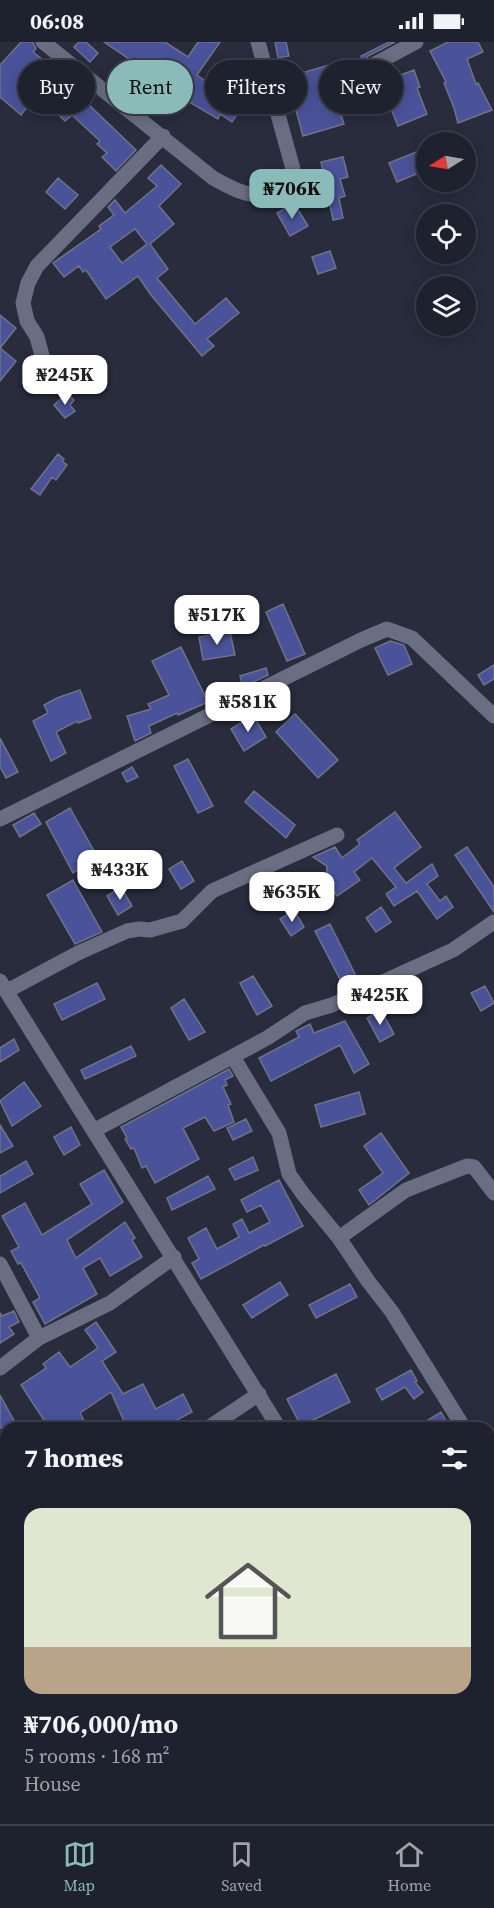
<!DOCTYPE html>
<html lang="en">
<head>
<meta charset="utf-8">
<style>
  body { margin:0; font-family:"Source Serif 4",serif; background:#2b2e3a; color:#f1f3f6; height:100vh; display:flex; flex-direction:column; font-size:22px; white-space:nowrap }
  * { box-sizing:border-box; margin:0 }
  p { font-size:20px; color:#a1a3aa }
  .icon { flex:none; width:33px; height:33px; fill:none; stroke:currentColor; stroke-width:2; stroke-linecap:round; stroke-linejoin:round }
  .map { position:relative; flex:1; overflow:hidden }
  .drawer { position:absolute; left:0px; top:1380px; width:495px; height:402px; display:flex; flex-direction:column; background:#1e212e; border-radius:18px 18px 0 0; box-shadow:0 3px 15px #0003,0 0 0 2px #3c3e4a }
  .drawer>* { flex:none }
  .guide { position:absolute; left:18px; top:18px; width:459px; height:54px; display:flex; gap:12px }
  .needle { width:39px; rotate:259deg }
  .buttons { position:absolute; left:416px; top:90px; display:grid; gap:12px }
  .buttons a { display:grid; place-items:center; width:60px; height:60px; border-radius:50%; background:#1e212e; box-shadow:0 3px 15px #0003,0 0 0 2px #3c3e4a; font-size:30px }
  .price { position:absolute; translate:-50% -51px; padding:0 14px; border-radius:12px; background:#fff; color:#222; font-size:20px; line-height:39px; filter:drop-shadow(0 2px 3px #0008) }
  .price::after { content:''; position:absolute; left:50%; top:36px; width:18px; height:14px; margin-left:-9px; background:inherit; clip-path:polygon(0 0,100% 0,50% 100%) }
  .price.selected { background:#8bbbb9; color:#111 }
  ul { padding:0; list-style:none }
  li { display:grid; align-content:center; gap:12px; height:318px; padding:0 24px }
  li+li { border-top:2px solid #3c3e4a }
  li span { display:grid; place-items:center; height:186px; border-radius:18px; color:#555 }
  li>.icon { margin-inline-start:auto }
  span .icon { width:108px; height:108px; fill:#fffc; stroke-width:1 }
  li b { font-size:26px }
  h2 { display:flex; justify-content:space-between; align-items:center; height:72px; padding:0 24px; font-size:26px }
  .tag { padding:0 21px; border-radius:27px; background:#1e212e; box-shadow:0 3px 15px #0003,0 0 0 2px #3c3e4a; font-size:21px; line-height:54px }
  .tag.selected { background:#8bbbb9; color:#111 }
  .status { display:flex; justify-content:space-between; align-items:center; height:42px; padding:0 30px; background:#1e212e; direction:ltr }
  .status svg { height:16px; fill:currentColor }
  .menu { display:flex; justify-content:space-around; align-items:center; height:84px; border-top:2px solid #3c3e4a; background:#1e212e; font-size:16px; color:#a1a3aa }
  .menu a { display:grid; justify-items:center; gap:3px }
  .menu .selected { color:#8bbbb9 }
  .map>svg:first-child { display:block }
  .building { fill:#4a5399; stroke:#6e7387; stroke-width:1.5; fill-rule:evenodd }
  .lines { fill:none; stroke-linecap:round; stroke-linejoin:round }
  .street { stroke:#696e82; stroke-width:15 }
</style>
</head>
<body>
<div class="status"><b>06:08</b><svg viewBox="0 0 49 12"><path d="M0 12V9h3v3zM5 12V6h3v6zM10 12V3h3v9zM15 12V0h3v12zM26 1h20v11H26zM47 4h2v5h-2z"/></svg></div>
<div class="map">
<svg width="494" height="1782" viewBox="0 0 494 1782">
  <rect width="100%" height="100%" fill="#282c3d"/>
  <!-- building -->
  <path class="building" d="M21,0h12l3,7 -3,3 23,18 -2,3 16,16 1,-1 14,15 1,-1 50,48 -20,21 -14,-14 5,-4 -10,-9 3,-3 -28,-26 -7,6 -28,-27 -16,21 -21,-18v-32z
    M79,0h7l12,11 -8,9 -16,-15z
    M104,0h61l23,15 10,-15h22l-23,33 45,32 -10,15 -12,-8 -2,5 -66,-39 -16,19 -9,-8 18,-21z
    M275,0h11l3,14 -11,2z
    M389,0h6l-27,14 -4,7 -3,-7z
    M448,0h30l5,10 -16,7 9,25 2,-1 14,27 -34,13 -4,-15 -10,-25 2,-1 -16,-31z
    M339,20l3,9 13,-4 8,25 -10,2 2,10 -16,4 5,16 -41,12 -13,-48 -5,2 -3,-11z
    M414,28l6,17 -3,1 10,26 -29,12 -11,-27 -5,1 -4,-17z
    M426,106v22l-29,12 -8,-19z
    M343,115l5,20 -8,2 5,17 -6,2 4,20 -10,2 -12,-58z
    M161,123l20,19 -22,22 15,18 -24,20 18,25 -11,9 38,46 31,-26 13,15 -32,26 7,7 -12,10 -51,-61 -13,-19 -32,23 -20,-29 -3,2 -4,-6 -15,11 -11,-14 48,-34 -2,-3 15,-11 -6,-8 7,-7 10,13 32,-27 -9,-8zM135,187l12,15 -25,19 -12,-16z
    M58,136l20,17 -13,14 -19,-17z
    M294,161l14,23 -18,10 -13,-23z
    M330,209l6,17 -18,6 -6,-17z
    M0,273l16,13 -16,20z
    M0,306l16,13 -16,20z
    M67,351l7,7 -4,5 5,6 -10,7 -11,-13z
    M58,412l6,5 -2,2 5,4 -11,15 -4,-3 -12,18 -9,-6z
    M283,562l22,50 -18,7 -21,-49z
    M230,590l5,23 -32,5 -4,-23z
    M390,599l14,4 8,19 -24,11 -13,-27z
    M181,605l27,55 -30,13 -1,-2 -28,13 2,7 -16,8 -8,-25 24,-7 -3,-5 21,-9 -17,-34z
    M494,623v14l-10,6 -6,-10z
    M266,626l2,7 -25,12 -3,-11z
    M80,648l11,28 -13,5 -1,-2 -21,11 10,21 -15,8 -18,-40 15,-8 -4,-8 13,-7z
    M295,672l43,46 -20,18 -42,-46z
    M253,673l13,22 -22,14 -13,-22z
    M0,696l18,34 -12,6 -6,-11z
    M188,717l25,47 -15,7 -24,-47z
    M132,725l6,10 -11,5 -5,-9z
    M254,749l41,34 -9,13 -41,-36z
    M70,766l28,50 -25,15 -27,-51z
    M395,770l26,35 -27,21 12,15 26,-19 6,12 -11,8 13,17 6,-5 7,11 -16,12 -20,-28 -23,15 -8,-12 10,-7 -24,-29 -18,14 6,8 -23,16 -11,-16 1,-14 -14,-9 22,-10 7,11 18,-14 -3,-4z
    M34,771l7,11 -21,13 -7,-12z
    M467,805l27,40v25l-39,-57z
    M182,819l12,20 -13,8 -12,-20z
    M73,838l29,52 -27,12 -28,-49z
    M121,845l11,19 -14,9 -11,-19z
    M381,865l10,15 -15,10 -10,-14z
    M294,868l10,17 -13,9 -11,-17z
    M330,882l26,52 -14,7 -27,-52z
    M253,934l19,30 -15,9 -17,-32z
    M97,941l8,16 -43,21 -8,-16z
    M485,944l9,17 -13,8 -10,-18z
    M184,957l21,33 -16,8 -18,-32z
    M381,968l13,24 -14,8 -13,-24z
    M345,979l24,43 -15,9 -14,-28 -69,36 -12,-23 40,-21 -3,-6 14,-7 4,9z
    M14,997l5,11 -19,12v-14z
    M131,1004l5,10 -51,23 -4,-9z
    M229,1027l4,7 -8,4 2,5 -4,2 8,17 -3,1 6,17 -20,9 -9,-14 -22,11 16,31 -44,24 -9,-17 -4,2 -8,-20 -3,1 -6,-10 2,-1 -6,-11z
    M24,1040l17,24 -29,20 -12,-25z
    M359,1050l6,22 -44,13 -6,-22z
    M246,1077l6,12 -19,9 -6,-12z
    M0,1083l13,21 -13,7z
    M71,1085l9,18 -16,10 -10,-18z
    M381,1091l28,40 -40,32 -10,-15 24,-17 -19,-27z
    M253,1115l5,13 -23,10 -6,-11z
    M26,1119l7,13 -33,19v-17z
    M104,1128l19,32 -56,38 9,18 49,-36 10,16 -3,2 10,17 -32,19 -10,-18 -17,10 14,26 -52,30 -12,-22 7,-4 -19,-35 -3,1 -7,-13 8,-4 -17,-31 23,-13 17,32 50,-31 -12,-20z
    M208,1134l7,13 -43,21 -5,-12z
    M279,1138l24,46 -38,20 -1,-1 -63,34 -9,-16 7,-4 -11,-21 18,-10 11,21 22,-12 -6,-13 9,-5 7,14 21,-11 -9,-17 -14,7 -6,-12z
    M280,1240l8,13 -36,23 -9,-13z
    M350,1242l7,13 -41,21 -7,-13z
    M14,1269l5,11 -10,5 5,7 -14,9v-30l2,3z
    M96,1280l20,30 -14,9 21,33 20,-10 13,25 27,-15 9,18 -30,16h-35l-16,-36 -31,21 8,15h-39l-28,-43 25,-17 -3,-4 16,-12 11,15 28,-19 -13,-18z
    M411,1328l6,11 -2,1 8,10 -9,7 -9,-12 -23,13 -6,-11z
    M336,1332l14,28 -49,24 -14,-27z
    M0,1353l18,33h-18z
    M441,1370l9,16h-35z"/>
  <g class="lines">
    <!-- street -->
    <path class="street" d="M43,0l170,136c20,11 40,24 62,11 11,-6 14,-9 18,-20l-35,-127
      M373,23l43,-23
      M44,321l-7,-26 -10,-16 -4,-18 5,-20 9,-17 126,-130
      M0,777l361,-179 26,-11 25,9 82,78
      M0,939l279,447
      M7,949l71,-38 49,-22 12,-2 11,1 32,-9 30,-30 125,-56
      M233,1015l46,76 10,41 14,20 36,44 29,43 24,31 72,116
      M95,1088l172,-92 38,-25 27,-8 121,-55 41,-28
      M339,1196l67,-48 61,-24 7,1 20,26
      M0,1222l39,74
      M0,1326l39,-30 71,-35 64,-46
      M208,1386l51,-34
      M489,1427l5,9
      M0,1516l6,-4
      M0,1703l6,-4
      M166,1776l17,6
      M0,1779l31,-3
      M388,1782v-6"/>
  </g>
</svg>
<div class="buttons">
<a><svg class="needle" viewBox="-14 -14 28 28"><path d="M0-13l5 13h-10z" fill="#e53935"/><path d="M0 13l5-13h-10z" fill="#a1a3aa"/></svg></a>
<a><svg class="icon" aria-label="locate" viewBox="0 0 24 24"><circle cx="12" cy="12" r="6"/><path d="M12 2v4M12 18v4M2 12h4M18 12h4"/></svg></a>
<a><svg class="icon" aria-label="layers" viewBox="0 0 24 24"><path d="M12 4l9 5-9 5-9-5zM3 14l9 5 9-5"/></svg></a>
</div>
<b class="price selected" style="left:292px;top:178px">₦706K</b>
<b class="price" style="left:65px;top:364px">₦245K</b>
<b class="price" style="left:217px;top:604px">₦517K</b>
<b class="price" style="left:248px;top:691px">₦581K</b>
<b class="price" style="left:120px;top:859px">₦433K</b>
<b class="price" style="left:292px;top:881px">₦635K</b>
<b class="price" style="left:380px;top:984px">₦425K</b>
<div class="guide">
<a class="tag">Buy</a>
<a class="tag selected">Rent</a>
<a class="tag">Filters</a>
<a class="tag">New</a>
</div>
<section class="drawer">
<h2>7 homes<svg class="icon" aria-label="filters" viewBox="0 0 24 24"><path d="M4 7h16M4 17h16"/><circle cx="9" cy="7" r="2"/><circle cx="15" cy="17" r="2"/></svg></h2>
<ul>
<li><span style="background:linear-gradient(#dfe7d0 75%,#b9a48a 0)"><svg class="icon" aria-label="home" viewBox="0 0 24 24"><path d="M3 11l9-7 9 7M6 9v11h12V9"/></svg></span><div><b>₦706,000/mo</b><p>5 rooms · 168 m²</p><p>House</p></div></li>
</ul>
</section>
</div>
<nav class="menu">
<a class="selected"><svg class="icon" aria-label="map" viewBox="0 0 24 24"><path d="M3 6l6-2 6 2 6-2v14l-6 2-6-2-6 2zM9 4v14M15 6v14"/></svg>Map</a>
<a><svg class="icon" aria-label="saved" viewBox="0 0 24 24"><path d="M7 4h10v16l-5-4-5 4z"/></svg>Saved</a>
<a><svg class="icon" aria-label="home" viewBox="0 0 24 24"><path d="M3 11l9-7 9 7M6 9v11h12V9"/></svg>Home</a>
</nav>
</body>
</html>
